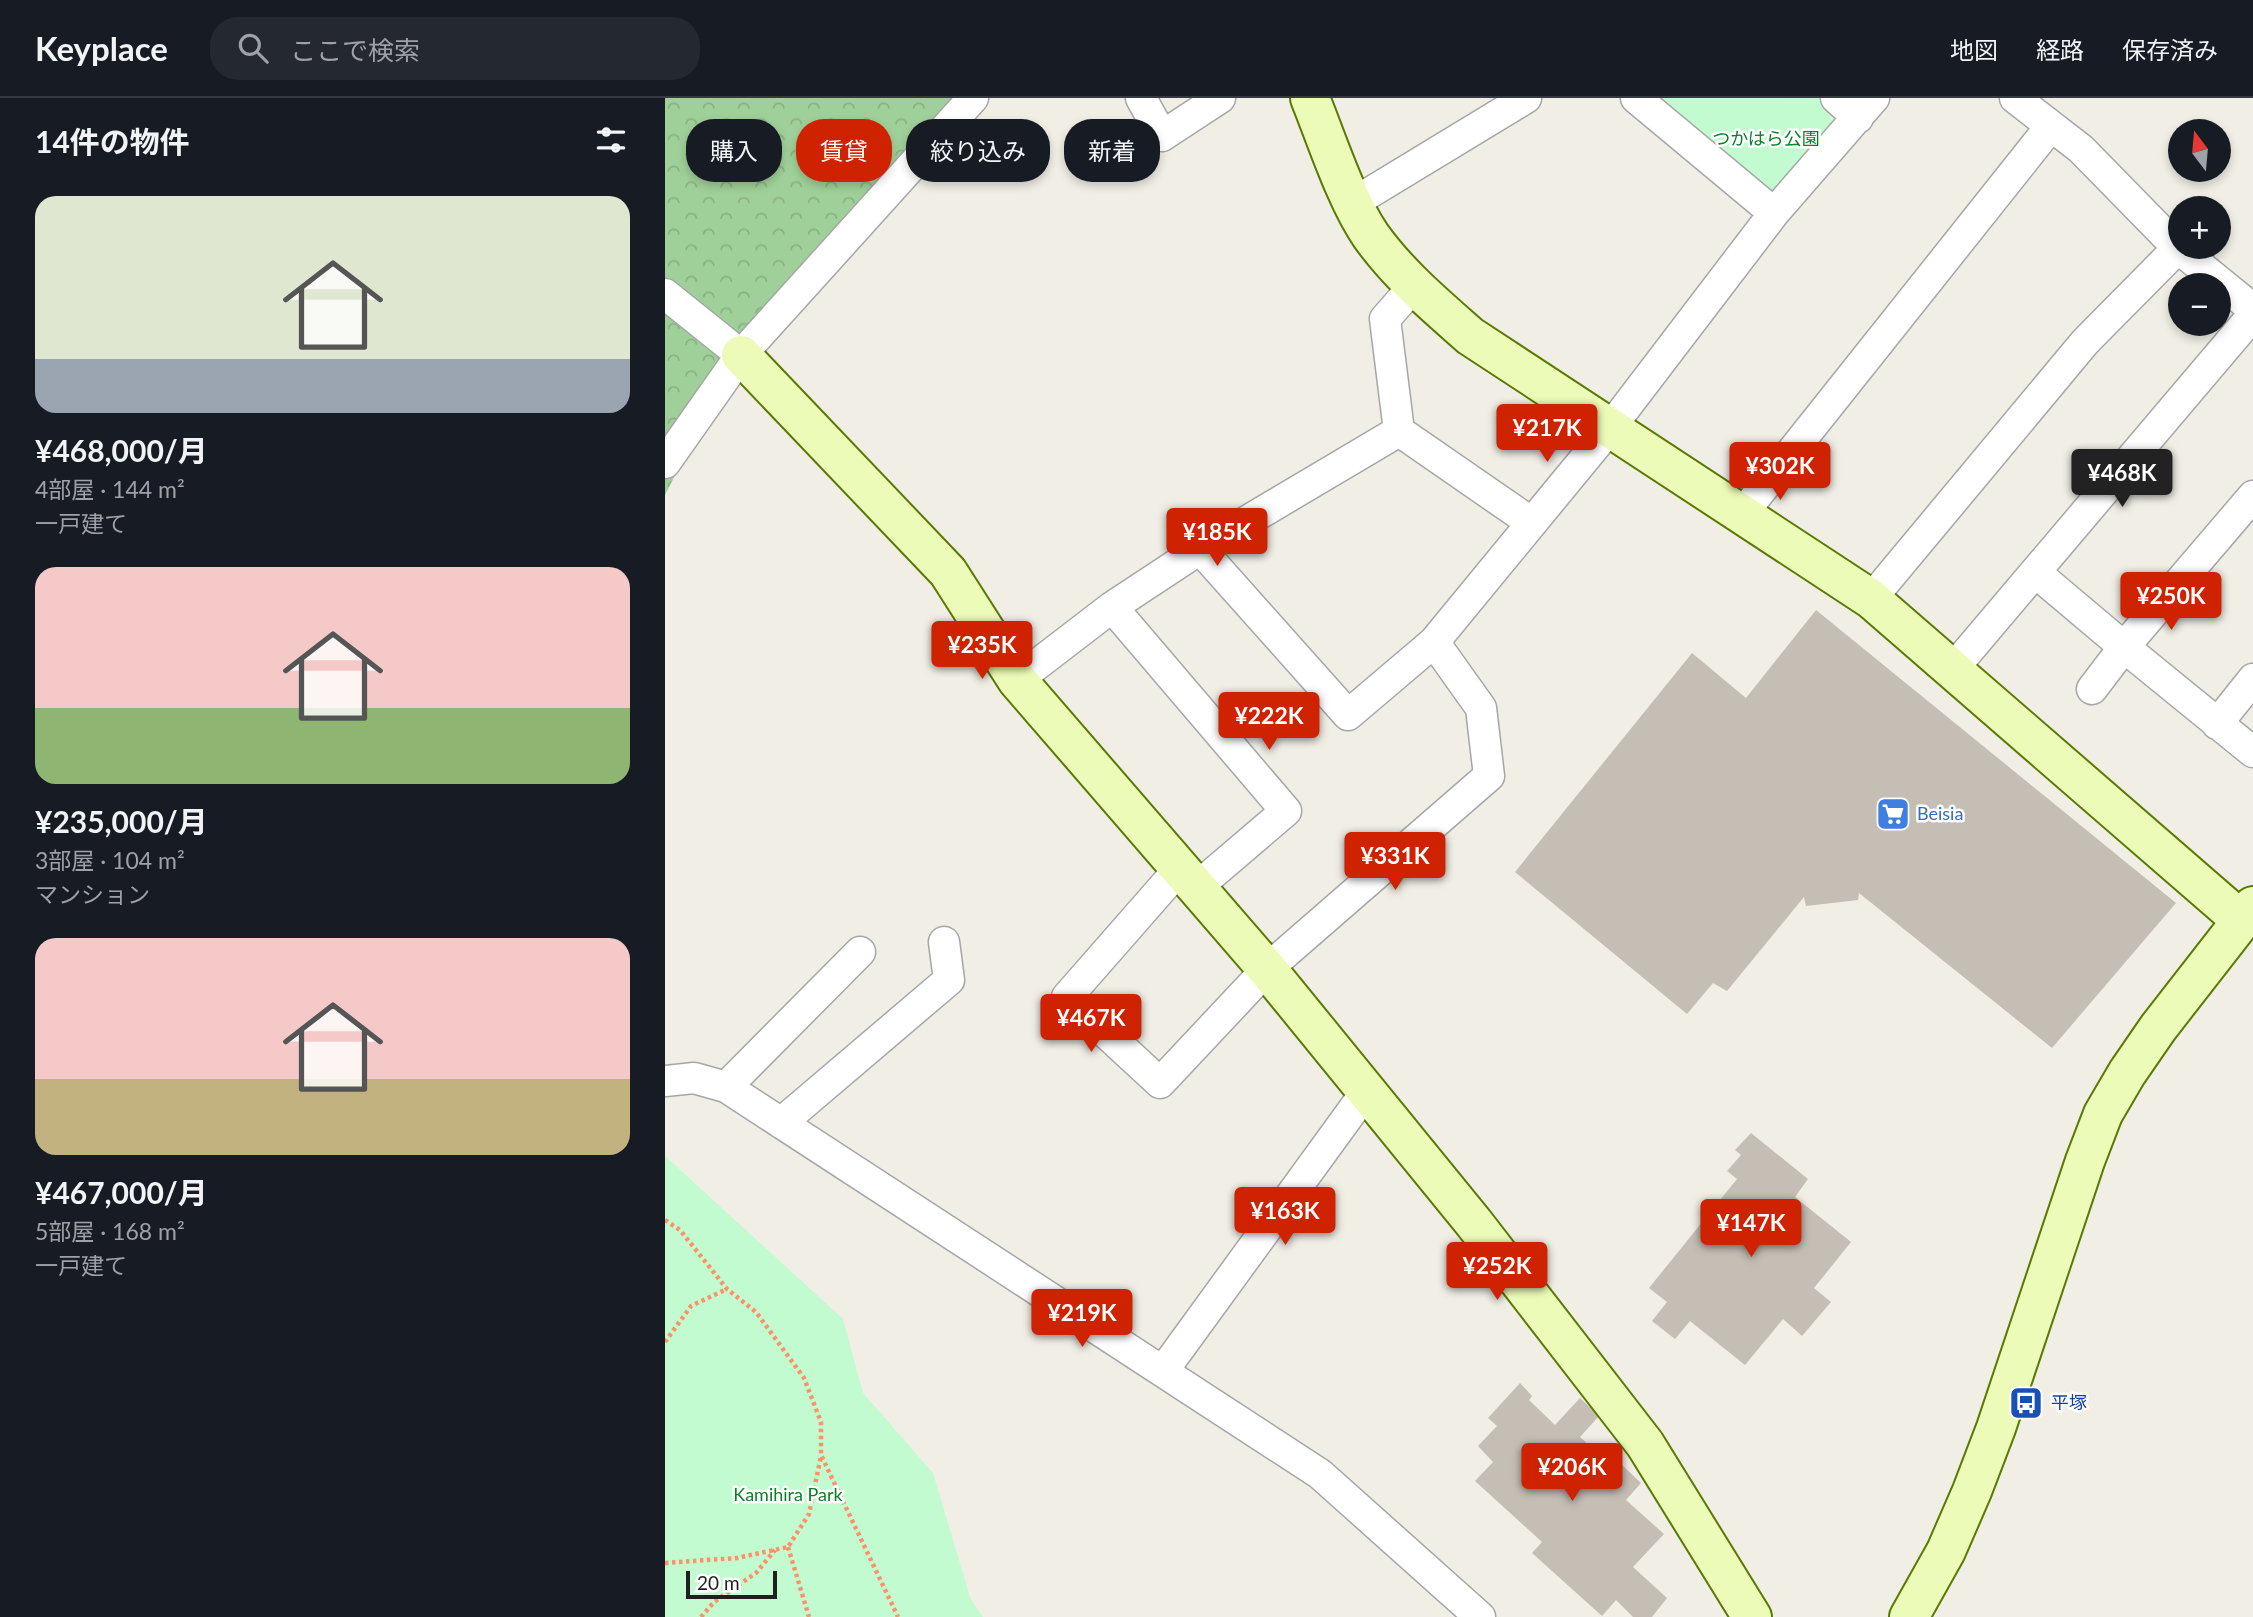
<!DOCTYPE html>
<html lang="ja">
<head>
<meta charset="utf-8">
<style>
  body { margin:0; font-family:Lato,"Noto Sans JP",sans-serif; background:#242831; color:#f1f3f6; height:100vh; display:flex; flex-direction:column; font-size:26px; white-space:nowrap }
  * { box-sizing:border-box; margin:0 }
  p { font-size:23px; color:#9ea1a6 }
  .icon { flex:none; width:38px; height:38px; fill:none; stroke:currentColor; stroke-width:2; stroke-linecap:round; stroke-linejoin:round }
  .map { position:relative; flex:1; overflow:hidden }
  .panel { display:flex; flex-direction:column; background:#171b24; width:665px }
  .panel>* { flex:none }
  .top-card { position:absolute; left:21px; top:21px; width:665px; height:63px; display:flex; gap:14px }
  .needle { width:46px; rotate:344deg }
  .tools { position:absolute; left:1503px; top:21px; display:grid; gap:14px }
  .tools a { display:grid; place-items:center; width:63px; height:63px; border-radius:50%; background:#171b24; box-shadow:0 4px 10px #0003; font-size:35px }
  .scale { position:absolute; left:21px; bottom:18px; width:91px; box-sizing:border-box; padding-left:7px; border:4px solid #1f1f1f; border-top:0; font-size:19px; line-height:24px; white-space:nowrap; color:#1f1f1f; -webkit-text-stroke:5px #fff; paint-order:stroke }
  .price { position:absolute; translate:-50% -60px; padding:0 16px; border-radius:7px; background:#ce2200; color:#fff; font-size:23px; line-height:46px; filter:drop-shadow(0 2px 4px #0008) }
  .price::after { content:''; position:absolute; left:50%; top:42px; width:21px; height:16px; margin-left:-10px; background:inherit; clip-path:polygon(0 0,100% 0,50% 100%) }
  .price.selected { background:#222; color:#fff }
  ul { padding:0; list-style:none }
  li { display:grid; align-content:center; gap:14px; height:371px; padding:0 35px }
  li span { display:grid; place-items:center; height:217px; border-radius:21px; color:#555 }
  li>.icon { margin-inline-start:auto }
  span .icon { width:126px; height:126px; fill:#fffc; stroke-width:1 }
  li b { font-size:30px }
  h2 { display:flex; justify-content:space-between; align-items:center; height:84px; padding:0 35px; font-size:30px }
  .tag { padding:0 24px; border-radius:28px; background:#171b24; box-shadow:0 4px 10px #0003; font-size:24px; line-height:63px }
  .tag.selected { background:#ce2200; color:#fff }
  header { display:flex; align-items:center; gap:42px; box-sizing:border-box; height:98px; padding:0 35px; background:#171b24; border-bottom:2px solid #363941 }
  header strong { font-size:33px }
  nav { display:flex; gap:38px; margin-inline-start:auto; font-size:24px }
  .search { width:490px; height:63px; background:#242831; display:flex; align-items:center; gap:18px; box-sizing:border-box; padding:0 24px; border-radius:28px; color:#9ea1a6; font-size:26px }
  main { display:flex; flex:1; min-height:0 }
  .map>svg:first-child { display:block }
  .forest { fill:url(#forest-crowns) }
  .park { fill:#c1fbcf }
  .building { fill:#c5beb4 }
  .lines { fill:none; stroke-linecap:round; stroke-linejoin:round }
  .street-casing { stroke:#a6a6a6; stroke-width:33 }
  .secondary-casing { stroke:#597a02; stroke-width:42 }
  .path { stroke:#fd9169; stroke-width:4.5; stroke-dasharray:3.5 3.5; stroke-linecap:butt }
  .street { stroke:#fff; stroke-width:30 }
  .secondary { stroke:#edfbb8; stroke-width:38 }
  .labels { text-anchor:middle; stroke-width:5; stroke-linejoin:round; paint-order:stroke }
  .park-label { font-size:18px; fill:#098127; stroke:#fff }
  .shop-label { font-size:18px; fill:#366cbe; stroke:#fff; text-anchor:start }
  .transit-label { font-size:18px; fill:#164399; stroke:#fff; text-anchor:start }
</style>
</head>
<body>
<header>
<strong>Keyplace</strong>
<div class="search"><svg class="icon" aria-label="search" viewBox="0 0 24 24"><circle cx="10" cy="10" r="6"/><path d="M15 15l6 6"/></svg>ここで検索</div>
<nav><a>地図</a><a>経路</a><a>保存済み</a></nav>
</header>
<main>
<section class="panel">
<h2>14件の物件<svg class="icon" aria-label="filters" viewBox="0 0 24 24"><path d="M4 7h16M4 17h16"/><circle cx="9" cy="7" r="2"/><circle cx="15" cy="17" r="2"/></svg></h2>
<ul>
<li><span style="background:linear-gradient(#dfe7d0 75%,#9aa5b1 0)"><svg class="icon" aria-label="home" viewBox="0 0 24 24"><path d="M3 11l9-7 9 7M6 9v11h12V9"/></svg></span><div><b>¥468,000/月</b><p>4部屋 · 144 m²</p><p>一戸建て</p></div></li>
<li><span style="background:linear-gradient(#f6c9c9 65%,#8fb573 0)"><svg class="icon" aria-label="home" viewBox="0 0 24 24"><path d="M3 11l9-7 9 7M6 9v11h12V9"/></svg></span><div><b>¥235,000/月</b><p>3部屋 · 104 m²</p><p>マンション</p></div></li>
<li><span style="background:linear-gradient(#f6c9c9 65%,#c2b280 0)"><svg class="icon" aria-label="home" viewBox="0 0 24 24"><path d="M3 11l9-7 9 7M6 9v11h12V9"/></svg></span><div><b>¥467,000/月</b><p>5部屋 · 168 m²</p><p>一戸建て</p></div></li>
</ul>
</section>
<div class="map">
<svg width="1588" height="1519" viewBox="0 0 1588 1519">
  <defs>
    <pattern id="forest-crowns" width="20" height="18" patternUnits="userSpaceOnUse" patternTransform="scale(1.75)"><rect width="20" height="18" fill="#a0d099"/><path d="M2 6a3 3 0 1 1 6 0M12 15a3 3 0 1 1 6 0" fill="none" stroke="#89b283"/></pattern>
  </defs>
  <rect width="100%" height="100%" fill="#f0eee5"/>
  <!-- forest -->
  <path class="forest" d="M0,0h297l-211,229 -86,168z"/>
  <!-- park -->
  <path class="park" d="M994,0h159l7,6 7,17 -53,69 -14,3z
    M0,1058l178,163 20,74 70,80 38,127 12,17h-318z"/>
  <!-- building -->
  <path class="building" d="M1151,512l360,293 -124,145 -193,-155 -1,7 -52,6 -2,-9 -77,94 -14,-8 -26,31 -172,-142 177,-219 54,45z
    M1086,1035l57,46 -13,18 56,45 -37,46 17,14 -29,34 -19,-17 -38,46 -55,-44 -15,18 -23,-18 15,-19 -18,-14 88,-109 -10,-8 14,-16 -6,-5z
    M855,1285l12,13 -3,4 26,25 25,-27 19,18 -19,21 20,18 5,-6 36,34 -15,17 38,34 -31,33 34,31 -15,19h-19l-17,-17 -14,16 -70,-63 10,-11 -67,-61 18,-19 -15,-16 19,-20 -9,-8z"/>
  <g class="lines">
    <defs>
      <path id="street" d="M476,0l21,38 58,-38
        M971,0l138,115
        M1171,0l22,20
        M1350,0l66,51 97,99 75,61
        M688,105l173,-105
        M748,189l-28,32 14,112 133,92
        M0,196l76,61
        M0,365l76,-108 232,-257
        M1588,398l-129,151 129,105
        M1078,415l308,-387
        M535,451l148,166 86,-73 176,-214 164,-215 100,-115
        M1370,474l89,75 -32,42
        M1206,501l214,-257 93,-94
        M447,509l174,204 -89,76
        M1287,572l301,-355
        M352,582l95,-73 88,-58 199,-118
        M1552,626l36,-45
        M515,770l-113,129 93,86 107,-114 222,-193 -8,-68 -47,-66
        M0,983l29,-3 32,9 594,387 160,143
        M61,989l134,-135
        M116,1025l168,-143 -5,-38
        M498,1273l203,-279"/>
      <path id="secondary" d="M645,0c17,42 36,102 61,138 28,39 64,69 99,100l401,263 371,322
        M76,257l207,217 69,108 250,289 207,254 171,221 107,173
        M1244,1519l37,-66 26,-60 24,-63 89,-267 18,-47 24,-41 31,-45 95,-122"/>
    </defs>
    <!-- street casing -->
    <use href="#street" class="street-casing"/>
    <!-- secondary casing -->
    <use href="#secondary" class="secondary-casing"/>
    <!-- path -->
    <path class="path" d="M0,1122l15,10 47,59 29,23 48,66 17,44v33l77,162
      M0,1244l26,-36 36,-17
      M123,1449l21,70
      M0,1465l72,-5 51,-11 21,-33 12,-58
      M36,1519l13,-15 42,-29 19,-23"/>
    <!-- street -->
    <use href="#street" class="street"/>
    <!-- secondary -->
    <use href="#secondary" class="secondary"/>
  </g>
  <!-- icons -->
  <defs>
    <symbol id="supermarket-square" viewBox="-11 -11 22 22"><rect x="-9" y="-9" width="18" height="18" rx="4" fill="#3f7fe0" stroke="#fff"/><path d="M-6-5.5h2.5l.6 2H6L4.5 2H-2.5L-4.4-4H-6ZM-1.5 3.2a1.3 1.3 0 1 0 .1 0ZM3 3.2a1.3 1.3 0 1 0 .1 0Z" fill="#fff"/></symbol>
    <symbol id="bus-square" viewBox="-11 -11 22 22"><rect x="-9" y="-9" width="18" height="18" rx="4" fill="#1a4fb4" stroke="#fff"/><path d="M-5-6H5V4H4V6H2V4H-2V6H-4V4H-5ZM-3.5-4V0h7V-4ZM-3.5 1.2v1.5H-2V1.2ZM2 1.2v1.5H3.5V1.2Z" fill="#fff"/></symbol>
  </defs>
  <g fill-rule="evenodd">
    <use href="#supermarket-square" x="1209" y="697" width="38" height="38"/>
    <use href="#bus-square" x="1342" y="1286" width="38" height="38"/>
  </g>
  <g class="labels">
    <!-- park labels -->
    <g class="park-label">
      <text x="1101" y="47">つかはら公園</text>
      <text x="123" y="1403">Kamihira Park</text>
    </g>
    <!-- shop labels -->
    <g class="shop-label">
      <text x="1252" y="722">Beisia</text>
    </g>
    <!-- transit labels -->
    <g class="transit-label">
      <text x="1386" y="1311">平塚</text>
    </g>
  </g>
</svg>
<div class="tools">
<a><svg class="needle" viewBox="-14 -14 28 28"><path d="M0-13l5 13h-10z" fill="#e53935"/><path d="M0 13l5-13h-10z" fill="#9ea1a6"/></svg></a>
<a>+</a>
<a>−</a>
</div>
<div class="scale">20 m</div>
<b class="price" style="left:882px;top:366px">¥217K</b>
<b class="price" style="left:1115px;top:404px">¥302K</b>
<b class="price selected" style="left:1457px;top:411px">¥468K</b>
<b class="price" style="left:552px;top:470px">¥185K</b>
<b class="price" style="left:1506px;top:534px">¥250K</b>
<b class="price" style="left:317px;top:583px">¥235K</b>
<b class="price" style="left:604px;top:654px">¥222K</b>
<b class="price" style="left:730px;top:794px">¥331K</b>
<b class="price" style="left:426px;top:956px">¥467K</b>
<b class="price" style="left:620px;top:1149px">¥163K</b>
<b class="price" style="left:1086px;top:1161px">¥147K</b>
<b class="price" style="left:832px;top:1204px">¥252K</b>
<b class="price" style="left:417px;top:1251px">¥219K</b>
<b class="price" style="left:907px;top:1405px">¥206K</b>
<div class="top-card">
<a class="tag">購入</a>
<a class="tag selected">賃貸</a>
<a class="tag">絞り込み</a>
<a class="tag">新着</a>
</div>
</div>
</main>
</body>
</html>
